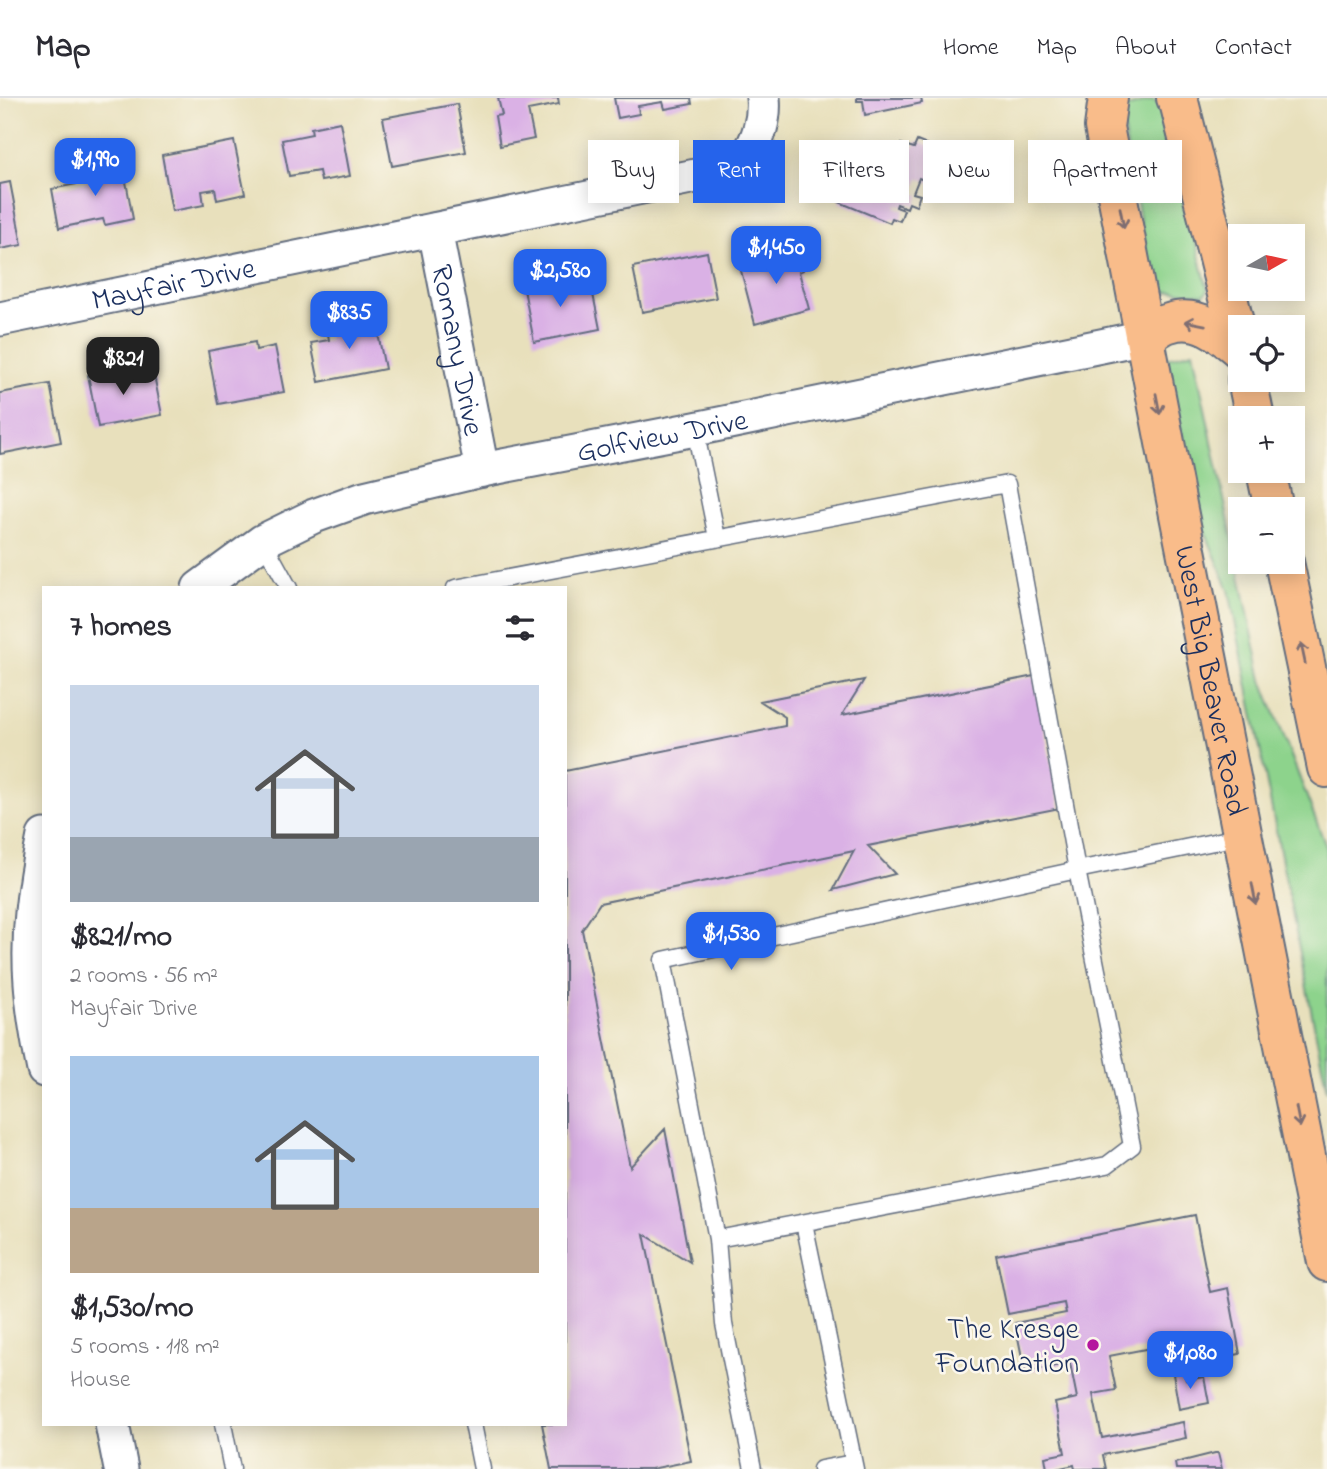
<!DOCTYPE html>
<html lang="en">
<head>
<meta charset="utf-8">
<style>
  body { margin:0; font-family:"Indie Flower",sans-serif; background:#f7f7f7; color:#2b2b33; height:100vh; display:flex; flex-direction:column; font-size:26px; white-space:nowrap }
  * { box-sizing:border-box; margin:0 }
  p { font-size:23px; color:#7c7c81 }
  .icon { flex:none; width:38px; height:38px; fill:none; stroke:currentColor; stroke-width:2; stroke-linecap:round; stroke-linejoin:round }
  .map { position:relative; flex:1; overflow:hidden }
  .panel { position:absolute; left:42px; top:488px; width:525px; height:840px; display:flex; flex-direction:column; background:#fff; border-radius:0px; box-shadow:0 4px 18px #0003 }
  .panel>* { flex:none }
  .banner { position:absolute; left:588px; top:42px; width:634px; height:63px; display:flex; gap:14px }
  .needle { width:46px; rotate:81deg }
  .fabs { position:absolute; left:1228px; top:126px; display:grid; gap:14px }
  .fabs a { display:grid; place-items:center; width:77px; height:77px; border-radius:0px; background:#fff; box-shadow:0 4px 18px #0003; font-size:35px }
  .price { position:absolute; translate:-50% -60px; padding:0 16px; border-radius:14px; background:#2563eb; color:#fff; font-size:23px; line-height:46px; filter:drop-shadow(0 2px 4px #0008) }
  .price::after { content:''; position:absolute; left:50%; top:42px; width:21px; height:16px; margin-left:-10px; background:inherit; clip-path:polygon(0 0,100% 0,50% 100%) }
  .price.selected { background:#222; color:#fff }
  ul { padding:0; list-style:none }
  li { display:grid; align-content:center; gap:14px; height:371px; padding:0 28px }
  li span { display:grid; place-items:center; height:217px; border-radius:0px; color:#555 }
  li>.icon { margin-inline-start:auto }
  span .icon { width:126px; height:126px; fill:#fffc; stroke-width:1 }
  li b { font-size:30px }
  h2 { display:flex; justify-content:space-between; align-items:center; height:84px; padding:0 28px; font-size:30px }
  .tag { padding:0 24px; border-radius:0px; background:#fff; box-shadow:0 4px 18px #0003; font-size:24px; line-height:63px }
  .tag.selected { background:#2563eb; color:#fff }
  header { display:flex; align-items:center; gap:42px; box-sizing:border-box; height:98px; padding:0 35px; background:#fff; border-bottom:2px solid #e1e1e2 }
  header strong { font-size:33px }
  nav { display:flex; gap:38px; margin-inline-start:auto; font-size:24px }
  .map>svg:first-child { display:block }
  .green { fill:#8dd38c; stroke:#548175; stroke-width:2 }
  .building { fill:#dab1e5 }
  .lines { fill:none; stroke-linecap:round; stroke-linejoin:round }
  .lane-casing { stroke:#636d7f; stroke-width:19 }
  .street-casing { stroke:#636d7f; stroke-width:37 }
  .primary-casing { stroke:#636d7f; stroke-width:42 }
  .lane { stroke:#fff; stroke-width:16 }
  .street { stroke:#fff; stroke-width:33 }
  .primary { stroke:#f9bc8a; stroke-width:38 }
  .oneway { stroke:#7f6e72 }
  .poi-dot { fill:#b5179e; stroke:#fbf7ec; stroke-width:2.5 }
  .labels { text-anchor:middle; stroke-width:5; stroke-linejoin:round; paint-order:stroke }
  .street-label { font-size:30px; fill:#1b2f5e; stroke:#fbf7ec }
  .poi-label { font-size:30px; fill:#1b2f5e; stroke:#fbf7ec; text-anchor:end }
</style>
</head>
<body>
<header>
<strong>Map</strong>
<nav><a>Home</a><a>Map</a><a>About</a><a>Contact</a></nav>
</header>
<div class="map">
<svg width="1327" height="1371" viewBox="0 0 1327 1371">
  <rect width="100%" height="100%" fill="#fbf7ec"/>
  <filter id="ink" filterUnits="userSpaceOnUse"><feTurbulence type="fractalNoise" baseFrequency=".0143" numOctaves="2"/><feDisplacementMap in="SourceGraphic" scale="14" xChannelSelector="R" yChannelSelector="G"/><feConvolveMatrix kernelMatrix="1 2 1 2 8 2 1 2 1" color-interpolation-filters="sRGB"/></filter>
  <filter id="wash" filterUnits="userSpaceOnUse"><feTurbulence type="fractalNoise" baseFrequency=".00686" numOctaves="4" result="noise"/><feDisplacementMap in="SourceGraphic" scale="28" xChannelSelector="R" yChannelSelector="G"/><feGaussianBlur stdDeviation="1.57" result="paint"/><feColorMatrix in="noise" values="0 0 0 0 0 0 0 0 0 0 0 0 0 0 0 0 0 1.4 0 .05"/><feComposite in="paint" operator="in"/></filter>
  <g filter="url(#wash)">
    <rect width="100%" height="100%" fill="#e8e0bc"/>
    <!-- green -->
    <path class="green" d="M1153,2l7,3 48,187 -4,5 -32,-4 -15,3 -4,-3 -33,-182z
      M1193,253l69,329 65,169v242l-98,-501 -32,-78 -30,-154z"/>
    <g id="blocks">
      <!-- building -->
      <path class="building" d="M498,0h60l1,6 -31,6 6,29 -34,7 -5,-30 7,-1z
        M614,0h77l1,6 -27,5 -2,-7 -25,4 1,8 -21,4z
        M857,0h64l1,5 -57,12 -2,-14h-6z
        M457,6l9,48 -74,14 -9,-48z
        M340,24l10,54 -29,5 -2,-10 -30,5 -7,-36 30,-6 -1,-6z
        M234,43l11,53 -28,6 -2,-11 -13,2 2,14 -32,6 -10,-56z
        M917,43l27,11 -5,12 4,2 -8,19 -16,-7 -6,15 7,2 -4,11 -7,-3 -2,5 -10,-4 -1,3 8,3 -4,11 -8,-3 -2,5 -51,-21 18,-44 6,2 7,-18 28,12 3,-10 13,4z
        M122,62l11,59 -28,6 -2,-6 -44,9 -7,-39 44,-9 -2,-15z
        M10,84l12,63 -22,4v-65z
        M795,145l8,27 -4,2 10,37 -54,15 -15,-57 22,-6 3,9 9,-2 -5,-17z
        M707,154l9,46 -74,14 -9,-45z
        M567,177l2,13 22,-4 9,45 -66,13 -11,-58z
        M375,220l10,51 -66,13 -8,-39 18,-3 -2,-12z
        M255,244l1,8 19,-4 9,46 -66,12 -10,-53z
        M129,269l2,12 23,-4 8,40 -64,12 -10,-52z
        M50,286l11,58 -61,12v-61z
        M1034,578l26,132 -192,38 27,28 -62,16 21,-39 -254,52 -18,27 48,237 35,-38 25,133 -46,-28 47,227 -40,8h-100l-9,-45h23v-653l220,-45v-9l-25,-16 104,-21 -22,35z
        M1195,1117l15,77 18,-4 12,66 -49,9 -4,-22 -78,15 7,34 -23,4 9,44 81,-16 3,16 -83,17 3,14h-31l-1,-4 -18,4h-9l-2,-12 20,-4 -10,-50 22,-5 -7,-35 -45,9 -10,-49 51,-10 -2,-10 -56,11 -12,-59z
        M1184,1274l2,8 18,-3 5,26 -30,6 -6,-35z
        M1215,1355h3l4,16h-46l-1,-6z"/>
    </g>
  </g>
  <g filter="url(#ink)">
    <use href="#blocks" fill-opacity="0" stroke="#636d7f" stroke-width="2"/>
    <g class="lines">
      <defs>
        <path id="lane" d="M695,331l22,109
          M263,443l26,47
          M455,490l552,-104 70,386 -414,90 54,279 7,85 29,145
          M804,1125l51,246
          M717,1141l390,-74 25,-19 -55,-276 166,-34
          M223,1326l9,45
          M473,1326l9,45
          M821,1371l32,-6"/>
        <g id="street">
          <path id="s1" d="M435,132l47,240"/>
          <path id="s2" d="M0,221l715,-147c10,-4 22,-7 30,-15 14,-14 20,-41 18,-59"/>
          <path id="s3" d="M199,490l64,-47 51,-25 50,-18 118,-28 213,-41 450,-92"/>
          <path d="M44,738c-10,49 -17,97 -13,147 2,29 7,58 13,87"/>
          <path d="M112,1326l9,45"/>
        </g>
        <g id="primary">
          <path id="s4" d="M1108,0l-4,29 75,388 148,747"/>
          <path d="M1176,0l3,4 62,248"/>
          <path d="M1145,239c7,-4 16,-12 24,-14 28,-10 52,10 72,27"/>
          <path d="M1247,282l8,38"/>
          <path d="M1266,373l8,38"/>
          <path d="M1284,464l43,206"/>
        </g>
      </defs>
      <!-- lane casing -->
      <use href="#lane" class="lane-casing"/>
      <!-- street casing -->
      <use href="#street" class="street-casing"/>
      <!-- primary casing -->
      <use href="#primary" class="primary-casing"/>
      <!-- lane -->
      <use href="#lane" class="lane"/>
      <!-- street -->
      <use href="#street" class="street"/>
      <!-- primary -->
      <use href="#primary" class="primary"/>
    </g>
    <!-- one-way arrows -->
    <defs><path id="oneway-shaft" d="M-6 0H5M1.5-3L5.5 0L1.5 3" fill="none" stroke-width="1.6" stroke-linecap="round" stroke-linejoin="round" transform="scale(1.75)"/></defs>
    <g class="oneway">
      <use href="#oneway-shaft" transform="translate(1122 120) rotate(79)"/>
      <use href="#oneway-shaft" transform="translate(1195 225) rotate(-169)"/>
      <use href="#oneway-shaft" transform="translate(1158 306) rotate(79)"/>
      <use href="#oneway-shaft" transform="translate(1303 555) rotate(-102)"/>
      <use href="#oneway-shaft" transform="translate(1254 796) rotate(79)"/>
      <use href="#oneway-shaft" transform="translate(1298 1019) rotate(79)"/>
    </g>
  </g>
  <!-- markers -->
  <circle class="poi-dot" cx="1093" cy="1247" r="7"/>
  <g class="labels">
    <!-- street labels -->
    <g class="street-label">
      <text dy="10" stroke="none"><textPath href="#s2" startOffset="177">Mayfair Drive</textPath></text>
      <text dy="10" stroke="none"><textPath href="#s1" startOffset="122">Romany Drive</textPath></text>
      <text dy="10" stroke="none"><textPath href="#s3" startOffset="494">Golfview Drive</textPath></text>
      <text dy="10" stroke="none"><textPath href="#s4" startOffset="593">West Big Beaver Road</textPath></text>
    </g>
    <!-- poi labels -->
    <g class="poi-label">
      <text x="1079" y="1240">The Kresge<tspan x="1079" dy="34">Foundation</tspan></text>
    </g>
  </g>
</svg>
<div class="fabs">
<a><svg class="needle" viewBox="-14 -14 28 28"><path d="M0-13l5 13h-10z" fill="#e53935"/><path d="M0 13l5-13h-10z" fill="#7c7c81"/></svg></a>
<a><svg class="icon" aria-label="locate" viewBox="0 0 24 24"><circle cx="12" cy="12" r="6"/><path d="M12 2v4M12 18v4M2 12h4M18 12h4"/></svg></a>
<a>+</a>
<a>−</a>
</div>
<b class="price" style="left:95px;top:100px">$1,990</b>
<b class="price" style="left:776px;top:188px">$1,450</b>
<b class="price" style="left:560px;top:211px">$2,580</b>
<b class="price" style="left:349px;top:253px">$835</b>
<b class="price selected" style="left:123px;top:299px">$821</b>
<b class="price" style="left:731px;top:874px">$1,530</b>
<b class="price" style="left:1190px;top:1293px">$1,080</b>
<div class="banner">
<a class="tag">Buy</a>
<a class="tag selected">Rent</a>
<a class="tag">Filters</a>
<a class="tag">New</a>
<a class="tag">Apartment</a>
</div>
<section class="panel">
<h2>7 homes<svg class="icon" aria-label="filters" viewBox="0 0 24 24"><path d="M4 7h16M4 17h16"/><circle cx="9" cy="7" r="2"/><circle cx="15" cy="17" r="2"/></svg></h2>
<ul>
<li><span style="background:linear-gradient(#c9d6e8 70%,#9aa5b1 0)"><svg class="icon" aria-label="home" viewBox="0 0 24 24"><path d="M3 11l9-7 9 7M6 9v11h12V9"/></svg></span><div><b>$821/mo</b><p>2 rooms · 56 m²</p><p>Mayfair Drive</p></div></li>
<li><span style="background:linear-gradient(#a9c7e8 70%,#b9a48a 0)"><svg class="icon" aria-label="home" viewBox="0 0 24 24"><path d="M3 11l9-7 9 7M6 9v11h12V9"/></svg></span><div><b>$1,530/mo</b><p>5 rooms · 118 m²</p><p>House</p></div></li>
</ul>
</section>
</div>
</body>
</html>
